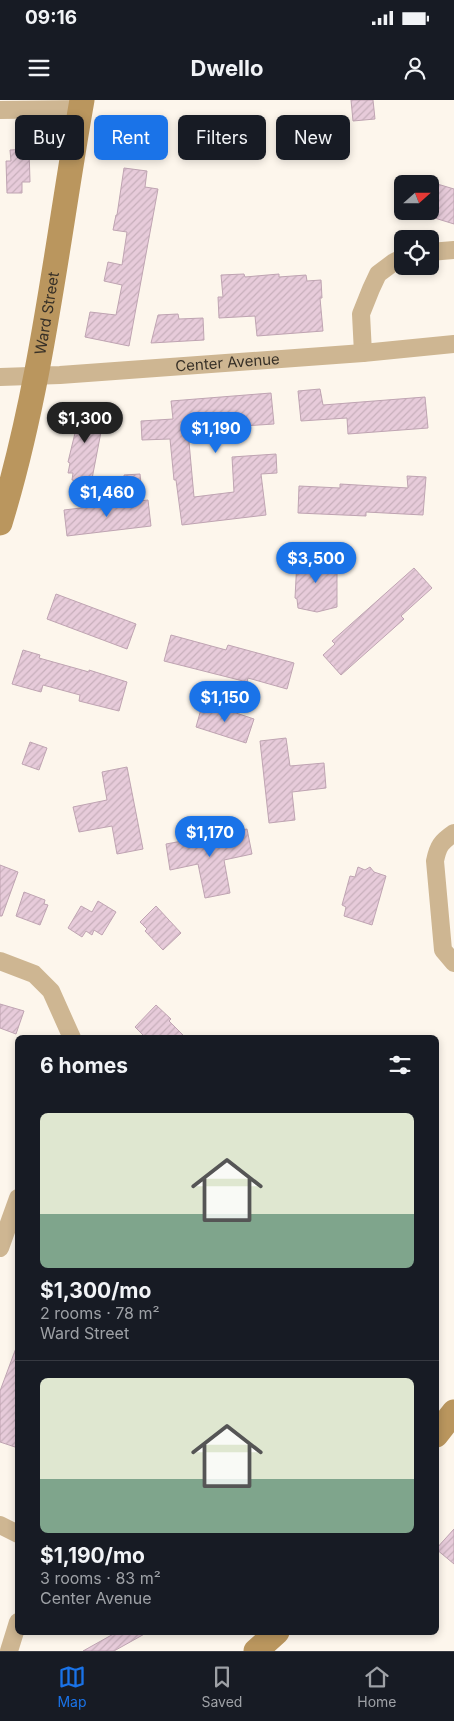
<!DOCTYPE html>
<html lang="en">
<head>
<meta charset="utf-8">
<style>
  body { margin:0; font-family:Inter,sans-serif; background:#20242c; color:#f1f3f6; height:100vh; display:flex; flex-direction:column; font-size:19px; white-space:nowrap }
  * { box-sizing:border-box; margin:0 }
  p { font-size:16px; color:#9ea1a6 }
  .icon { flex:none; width:28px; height:28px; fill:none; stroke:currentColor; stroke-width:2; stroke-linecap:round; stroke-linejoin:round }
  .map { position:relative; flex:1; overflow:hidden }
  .details { position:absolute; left:15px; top:935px; width:424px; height:600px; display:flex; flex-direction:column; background:#171b24; border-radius:8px; box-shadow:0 2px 8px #0003 }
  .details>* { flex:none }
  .top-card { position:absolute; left:15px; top:15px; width:425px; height:45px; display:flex; gap:10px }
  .needle { width:32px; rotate:69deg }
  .tools { position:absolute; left:394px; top:75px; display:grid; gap:10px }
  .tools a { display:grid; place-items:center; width:45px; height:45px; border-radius:8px; background:#171b24; box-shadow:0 2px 8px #0003; font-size:25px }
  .price { position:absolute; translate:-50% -42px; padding:0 11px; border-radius:18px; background:#1a73e8; color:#fff; font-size:16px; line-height:32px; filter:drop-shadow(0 1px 2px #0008) }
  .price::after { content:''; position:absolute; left:50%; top:30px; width:15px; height:11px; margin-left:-8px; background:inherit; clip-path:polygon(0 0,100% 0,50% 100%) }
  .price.on { background:#222; color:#fff }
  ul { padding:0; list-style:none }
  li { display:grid; align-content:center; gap:10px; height:265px; padding:0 25px }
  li+li { border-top:1px solid #363941 }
  li span { display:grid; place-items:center; height:155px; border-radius:8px; color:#555 }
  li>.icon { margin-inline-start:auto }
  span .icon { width:90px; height:90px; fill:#fffc; stroke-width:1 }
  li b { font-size:21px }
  h2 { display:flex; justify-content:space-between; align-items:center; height:60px; padding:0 25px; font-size:21px }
  .pill { padding:0 18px; border-radius:8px; background:#171b24; box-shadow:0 2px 8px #0003; font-size:18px; line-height:45px }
  .pill.on { background:#1a73e8; color:#fff }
  .status { display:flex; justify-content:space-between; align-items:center; height:35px; padding:0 25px; background:#171b24; direction:ltr }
  .status svg { height:14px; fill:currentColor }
  header { display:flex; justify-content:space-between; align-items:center; height:65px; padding:0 25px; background:#171b24; font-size:22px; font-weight:700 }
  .tab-bar { display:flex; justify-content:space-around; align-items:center; height:70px; border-top:1px solid #363941; background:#171b24; font-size:14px; color:#9ea1a6 }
  .tab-bar a { display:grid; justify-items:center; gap:2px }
  .tab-bar .on { color:#1a73e8 }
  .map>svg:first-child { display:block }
  .building { fill:url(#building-hatch); stroke:#bfa4b2 }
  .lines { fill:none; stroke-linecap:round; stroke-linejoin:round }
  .minor { stroke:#ceb692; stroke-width:18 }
  .secondary { stroke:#ba965e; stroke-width:25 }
  .labels { text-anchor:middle; stroke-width:4; stroke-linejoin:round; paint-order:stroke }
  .street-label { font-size:15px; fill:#373027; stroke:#fff }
</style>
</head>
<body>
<div class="status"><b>09:16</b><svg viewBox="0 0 49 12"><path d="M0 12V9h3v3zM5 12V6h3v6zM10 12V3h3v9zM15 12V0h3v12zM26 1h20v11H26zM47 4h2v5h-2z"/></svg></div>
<header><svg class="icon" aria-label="menu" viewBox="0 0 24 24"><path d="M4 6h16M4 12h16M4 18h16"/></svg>Dwello<svg class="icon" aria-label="person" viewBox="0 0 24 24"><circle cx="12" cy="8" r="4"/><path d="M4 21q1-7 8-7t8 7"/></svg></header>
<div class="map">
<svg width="454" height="1551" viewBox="0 0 454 1551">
  <defs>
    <pattern id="building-hatch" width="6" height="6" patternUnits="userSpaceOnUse" patternTransform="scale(1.25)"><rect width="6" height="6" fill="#e7cbda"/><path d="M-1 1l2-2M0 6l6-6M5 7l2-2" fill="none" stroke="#c7afbb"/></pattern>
  </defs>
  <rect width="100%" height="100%" fill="#fdf6ec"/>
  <!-- building -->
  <path class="building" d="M351,0h22l2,19 -22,2z
    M29,49l1,33h-8v11h-15l-1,-32h5l-1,-11z
    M124,68l23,3 -2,16 13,2 -29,157 -44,-9 5,-25 26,3 6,-30 -18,-4 4,-19 14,3 5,-33 -14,-2 3,-15h1z
    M434,83l20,6v35l-29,-9 1,-4h4v-14z
    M244,174l1,3 34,-3v3l27,-2 1,6 14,-1 1,18h-2l3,33 -66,5 -2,-20 -36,2 -1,-21h5l-2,-22z
    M178,214l1,5 24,-1 1,22 -53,3 7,-28z
    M320,289l3,16 102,-8 3,31 -80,6 -1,-16 -46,3 -3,-30z
    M271,293l3,31 -46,3 1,3h-6v3l-31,3 1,5 -4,1 5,55 40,-5 -2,-35 44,-3 1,19 -16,1 5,41 -84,10 -6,-45h-2l-4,-41 -28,1 -1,-19 32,-2 -2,-18z
    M76,308l29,3 -14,73 -19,-4 1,-7h-5l2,-10 -2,-1 7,-29h-2z
    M140,374l2,20 -16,-3 -2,-16z
    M407,376l19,1 -3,38 -57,-3v4l-68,-3 1,-27 41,2v-4l68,4z
    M148,400l3,26 -84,10 -3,-26z
    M316,455l19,4v10h2v38l-20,5 -19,-4 -1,-9 -2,-1 2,-38z
    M414,468l18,20 -31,28 3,3 -63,56 -18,-20 12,-11 -3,-3z
    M56,494l80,30 -9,25 -80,-30z
    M171,535l55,15 2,-5 66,18 -7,26 -39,-11 -1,4 -83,-21z
    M23,550l17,5 -1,3 50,14v-2l38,12 -8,29 -40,-10 1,-6 -37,-10 -2,7 -29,-8z
    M203,602l51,17 -8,24 -50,-16z
    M286,638l4,28 34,-3 2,25 -34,4 3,28 -26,3 -9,-82z
    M30,642l17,6 -8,22 -17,-6z
    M127,667l16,82 -26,5 -5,-28 -33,6 -6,-25 34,-7 -5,-28z
    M247,729l5,25 -28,6 6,33 -25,5 -7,-34 -28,6 -4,-26z
    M0,765l18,7 -16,44h-2z
    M358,767l7,3 5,-3 4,5 12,4 -14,49 -28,-9 2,-9 -4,-2 8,-29 5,1z
    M24,792l21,8 -1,4 4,1 -8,20 -24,-9z
    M98,801l18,11 -14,23 -8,-5 -2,5 -6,-4 -4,6 -14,-9 13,-22 11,6z
    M156,806l25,27 -18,17 -18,-19 2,-2 -7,-7z
    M0,904l24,7 -8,23 -16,-6z
    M156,905l15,14 -2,2 17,17h-40l-11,-11z
    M16,1248l2,1v99l-18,-6v-51z
    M454,1429v35l-18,-15z
    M117,1532h31l-34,19h-31z"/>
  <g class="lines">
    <!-- minor -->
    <g class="minor">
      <path d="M0,10l80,-1"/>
      <path d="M430,152l24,-2"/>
      <path d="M363,253l-2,-39 10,-25 7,-15 16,-12 8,-4"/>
      <path id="s1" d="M0,277l60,-2 303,-22 91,-9"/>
      <path d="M454,733c-13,9 -16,13 -19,28l8,89 11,13"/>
      <path d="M0,861l34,13 17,17 21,47"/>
      <path d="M0,1148l18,-50"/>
      <path d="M0,1425l18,9"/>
      <path d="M9,1551l9,-29"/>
    </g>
    <!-- secondary -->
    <g class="secondary">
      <path id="s2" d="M0,423c42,-137 57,-282 82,-423"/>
      <path d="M436,1335l18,-23"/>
      <path d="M256,1551l21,-19"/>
    </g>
  </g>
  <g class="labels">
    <!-- street labels -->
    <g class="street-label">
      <text dy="5" stroke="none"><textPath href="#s2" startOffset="215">Ward Street</textPath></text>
      <text dy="5" stroke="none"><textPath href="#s1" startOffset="228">Center Avenue</textPath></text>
    </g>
  </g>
</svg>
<div class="tools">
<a><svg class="needle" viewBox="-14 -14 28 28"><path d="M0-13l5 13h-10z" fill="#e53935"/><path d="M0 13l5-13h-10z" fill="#9ea1a6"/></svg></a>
<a><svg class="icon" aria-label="locate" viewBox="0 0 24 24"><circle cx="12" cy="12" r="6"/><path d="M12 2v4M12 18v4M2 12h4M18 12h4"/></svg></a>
</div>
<b class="price on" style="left:85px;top:344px">$1,300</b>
<b class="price" style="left:216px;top:354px">$1,190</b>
<b class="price" style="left:107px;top:418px">$1,460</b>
<b class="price" style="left:316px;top:484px">$3,500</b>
<b class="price" style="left:225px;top:623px">$1,150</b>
<b class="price" style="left:210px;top:758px">$1,170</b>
<div class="top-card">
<a class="pill">Buy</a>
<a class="pill on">Rent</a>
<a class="pill">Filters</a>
<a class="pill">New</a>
</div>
<section class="details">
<h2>6 homes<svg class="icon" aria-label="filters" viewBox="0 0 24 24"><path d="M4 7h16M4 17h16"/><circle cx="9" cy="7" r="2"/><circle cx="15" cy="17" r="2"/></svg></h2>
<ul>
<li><span style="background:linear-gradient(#dfe7d0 65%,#7fa58c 0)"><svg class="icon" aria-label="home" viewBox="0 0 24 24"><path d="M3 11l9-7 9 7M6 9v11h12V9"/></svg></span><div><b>$1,300/mo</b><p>2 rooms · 78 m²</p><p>Ward Street</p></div></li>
<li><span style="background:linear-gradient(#dfe7d0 65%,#7fa58c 0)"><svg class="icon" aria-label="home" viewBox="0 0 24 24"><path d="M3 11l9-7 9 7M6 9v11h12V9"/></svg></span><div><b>$1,190/mo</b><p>3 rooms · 83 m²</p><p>Center Avenue</p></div></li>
</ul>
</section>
</div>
<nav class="tab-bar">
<a class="on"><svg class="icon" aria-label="map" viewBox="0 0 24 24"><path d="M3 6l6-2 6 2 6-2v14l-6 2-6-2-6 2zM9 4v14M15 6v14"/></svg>Map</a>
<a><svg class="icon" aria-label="saved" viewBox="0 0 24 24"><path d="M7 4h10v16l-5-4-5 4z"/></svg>Saved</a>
<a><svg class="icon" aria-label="home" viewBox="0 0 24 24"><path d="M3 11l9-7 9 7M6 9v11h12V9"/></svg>Home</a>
</nav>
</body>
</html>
